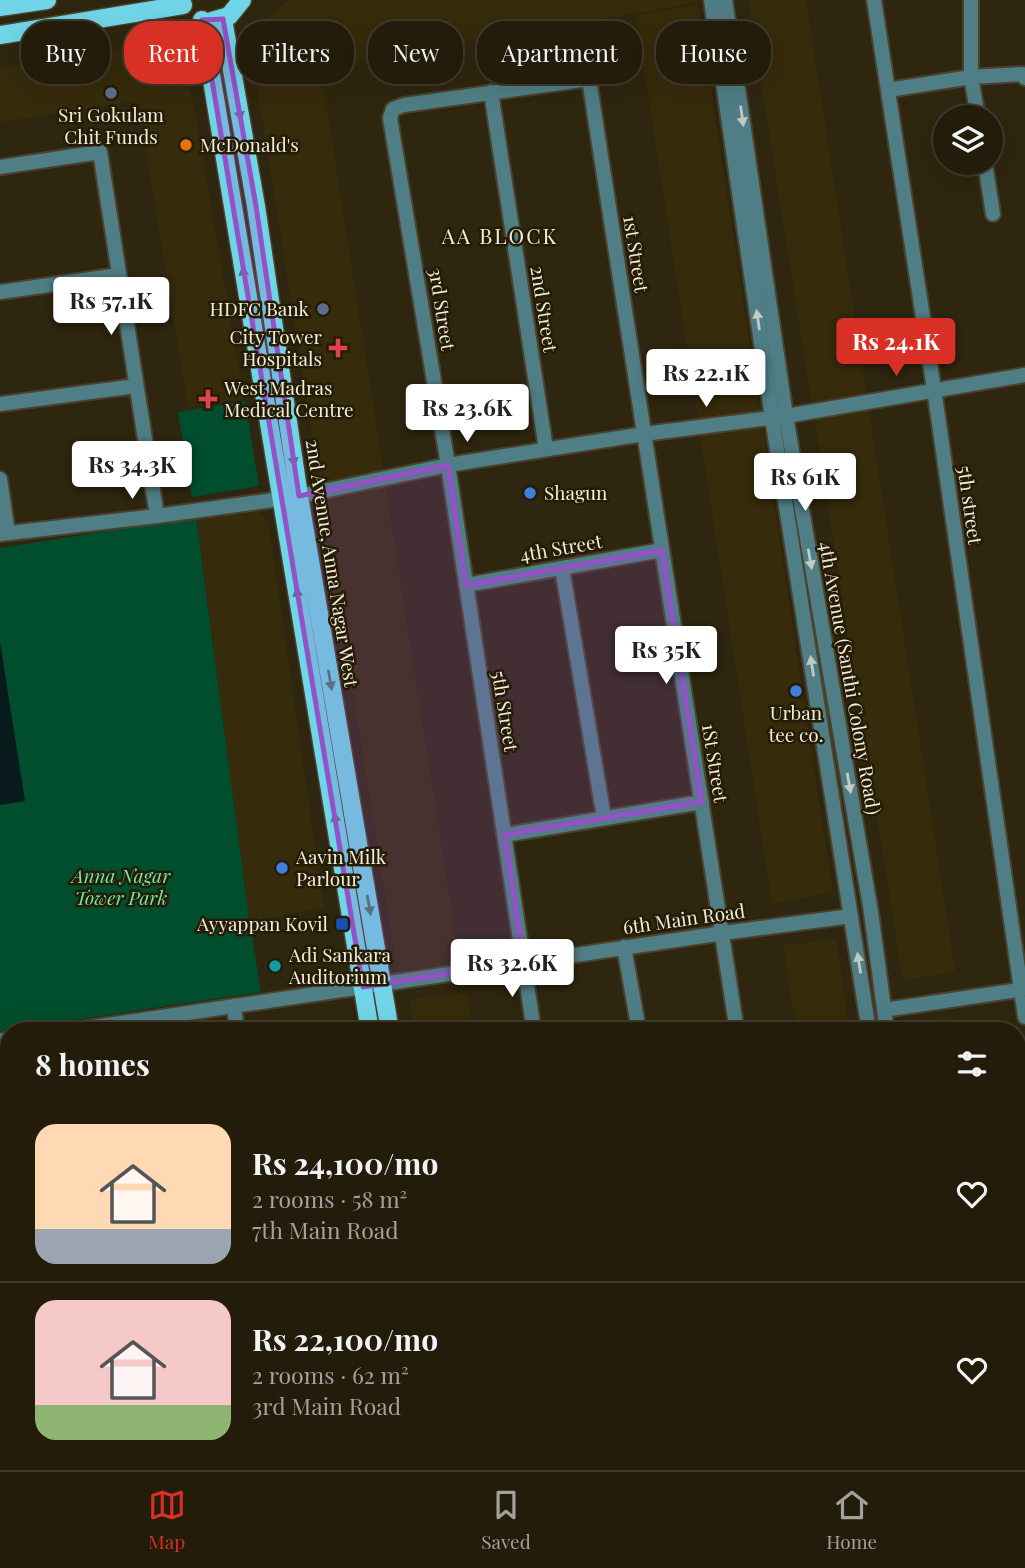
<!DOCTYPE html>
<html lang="en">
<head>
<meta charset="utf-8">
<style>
  body { margin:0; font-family:"Playfair Display",serif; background:#2b2514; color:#f1f3f6; height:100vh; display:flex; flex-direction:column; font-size:26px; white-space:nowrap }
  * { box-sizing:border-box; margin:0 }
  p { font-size:23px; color:#a3a19d }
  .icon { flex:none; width:38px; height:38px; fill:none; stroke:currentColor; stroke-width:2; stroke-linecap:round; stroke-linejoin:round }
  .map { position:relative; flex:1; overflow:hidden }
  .details { position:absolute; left:0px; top:1022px; width:1026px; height:448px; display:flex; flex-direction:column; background:#231c0b; border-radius:28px 28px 0 0; box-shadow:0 7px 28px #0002,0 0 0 2px #403a2c }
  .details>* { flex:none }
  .guide { position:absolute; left:21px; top:21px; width:984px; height:63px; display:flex; gap:14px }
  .fabs { position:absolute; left:933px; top:105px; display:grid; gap:14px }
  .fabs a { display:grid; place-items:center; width:70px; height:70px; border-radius:50%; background:#231c0b; box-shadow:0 7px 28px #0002,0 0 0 2px #403a2c; font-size:35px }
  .price { position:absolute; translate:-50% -60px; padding:0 16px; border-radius:7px; background:#fff; color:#222; font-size:23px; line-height:46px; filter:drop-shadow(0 2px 4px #0008) }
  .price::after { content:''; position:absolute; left:50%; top:42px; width:21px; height:16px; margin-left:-10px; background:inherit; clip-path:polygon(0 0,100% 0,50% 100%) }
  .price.current { background:#d93025; color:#fff }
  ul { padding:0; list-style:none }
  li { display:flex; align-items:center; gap:21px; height:175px; padding:0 35px }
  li+li { border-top:2px solid #403a2c }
  li span { display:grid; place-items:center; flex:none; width:196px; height:140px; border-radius:21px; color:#555 }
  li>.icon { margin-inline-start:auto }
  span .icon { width:84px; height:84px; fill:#fffc; stroke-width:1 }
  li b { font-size:30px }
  h2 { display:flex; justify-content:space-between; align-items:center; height:84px; padding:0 35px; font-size:30px }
  .tag { padding:0 24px; border-radius:28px; background:#231c0b; box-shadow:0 7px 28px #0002,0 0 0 2px #403a2c; font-size:24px; line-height:63px }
  .tag.current { background:#d93025; color:#fff }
  .tab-bar { display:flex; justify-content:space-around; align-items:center; height:98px; border-top:2px solid #403a2c; background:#231c0b; font-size:19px; color:#a3a19d }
  .tab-bar a { display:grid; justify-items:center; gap:4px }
  .tab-bar .current { color:#d93025 }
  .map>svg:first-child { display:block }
  .built { fill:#362b0b }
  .green { fill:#004e2d }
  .water { fill:#091a1c }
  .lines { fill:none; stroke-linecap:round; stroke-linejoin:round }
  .minor-casing { stroke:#4a422c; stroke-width:18 }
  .major-casing { stroke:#4a422c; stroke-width:21 }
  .minor { stroke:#507e86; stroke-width:14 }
  .major { stroke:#70d6e7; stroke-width:18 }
  .oneway { fill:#4a7976 }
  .oneway2 { fill:#c1cbc4 }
  .marked { fill:#9352c5; fill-opacity:0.2; stroke:#9352c5; stroke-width:5; stroke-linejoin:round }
  .service-dot { fill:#5c6f8a; stroke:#251c05; stroke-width:2.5 }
  .food-dot { fill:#e8710a; stroke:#251c05; stroke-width:2.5 }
  .health-dot { fill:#e0444e; stroke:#251c05; stroke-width:2.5 }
  .shop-dot { fill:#3f7fe0; stroke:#251c05; stroke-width:2.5 }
  .transit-dot { fill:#1a4fb4; stroke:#251c05; stroke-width:2.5 }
  .culture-dot { fill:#0f9aa8; stroke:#251c05; stroke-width:2.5 }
  .labels { text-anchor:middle; stroke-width:5; stroke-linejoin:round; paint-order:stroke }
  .poi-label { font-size:19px; fill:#f2ecde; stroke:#251c05; text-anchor:start }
  .street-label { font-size:19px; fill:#f2ecde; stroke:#251c05 }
  .park-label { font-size:19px; font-style:italic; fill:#6ee8a6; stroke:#251c05 }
  .neighbourhood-label { font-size:21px; letter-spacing:2px; fill:#f2ecde; stroke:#251c05 }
</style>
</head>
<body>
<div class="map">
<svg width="1025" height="1470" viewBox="0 0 1025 1470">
  <rect width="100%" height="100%" fill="#2f260f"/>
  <!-- built -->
  <path class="built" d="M289,0h408v3l-442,75 -1,-29 13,-31z
    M748,0h58l149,971 -52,10z
    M698,4l135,888 -61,12 -136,-889z
    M141,46l32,12 19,36 52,305 -56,9 -50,-307 -138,21v-54z
    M321,70l139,894 -63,8 -141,-892z
    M259,511l9,10 56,387 -75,13 -52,-402z
    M836,939l14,92h-54l-13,-86z
    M467,993l6,38h-59l-4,-32z
    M952,1016l2,15h-61l-1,-7z
    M1017,1426l7,44h-57l-2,-9h52z
    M476,1461h63l2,9h-63z"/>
  <!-- green -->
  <path class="green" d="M245,401l14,85 -67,11 -14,-85z
    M196,517l53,401 12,74 -261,39v-483z"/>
  <!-- water -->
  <path class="water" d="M0,642l25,159 -25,4z"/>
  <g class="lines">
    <defs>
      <path id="minor" d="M711,0l61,418 97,613
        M725,0l61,416 85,496 16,119
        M874,0l60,389 91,628
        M971,0v77l7,40
        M888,90l83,-13 51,-3 3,4
        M491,92l55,357
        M985,163l8,51
        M0,167l100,-15 57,364
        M0,292l119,-17
        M0,404l136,-18
        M0,479l8,54
        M299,496l149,-31 196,-31 142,-18 239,-41
        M0,534l157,-18 124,-17
        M562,568l42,250
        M466,585l196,-35
        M505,835l197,-33
        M624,947l15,84
        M234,1006l3,25
        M884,1010l141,-21
        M67,1031l656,-98 128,-17
        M534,1031l-86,-566 -58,-347 3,-9 11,-4 185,-26 148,952
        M0,1041l9,-2
        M0,1155l9,-1
        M306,1461l1,9
        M594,1461l1,9
        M30,1470l57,-9
        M830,1470l53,-9
        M917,1470l39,-5"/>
      <path id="major" d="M0,7l47,-7
        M223,19l33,187 43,290 91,535
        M202,20l168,1011
        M212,21l17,-5 13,-16
        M0,35l183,-30
        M430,1461l2,9
        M458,1461l1,9"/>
    </defs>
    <!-- minor casing -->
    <use href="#minor" class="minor-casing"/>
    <!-- major casing -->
    <use href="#major" class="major-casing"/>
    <!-- minor -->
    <use href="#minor" class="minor"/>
    <!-- major -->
    <use href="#major" class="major"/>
  </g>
  <!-- one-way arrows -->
  <defs><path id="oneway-solid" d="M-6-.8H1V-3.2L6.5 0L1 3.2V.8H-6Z" transform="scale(1.75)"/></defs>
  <g class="oneway">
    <use href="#oneway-solid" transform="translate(239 110) rotate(80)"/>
    <use href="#oneway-solid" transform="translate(244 277) rotate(-99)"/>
    <use href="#oneway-solid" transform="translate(293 456) rotate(82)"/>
    <use href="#oneway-solid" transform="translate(298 598) rotate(-100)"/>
    <use href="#oneway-solid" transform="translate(330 680) rotate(80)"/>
    <use href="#oneway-solid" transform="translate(336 823) rotate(-100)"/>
    <use href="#oneway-solid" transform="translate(369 905) rotate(80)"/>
  </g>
  <g class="oneway2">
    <use href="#oneway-solid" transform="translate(742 116) rotate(82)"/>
    <use href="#oneway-solid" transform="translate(758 320) rotate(-98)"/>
    <use href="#oneway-solid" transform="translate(810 559) rotate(80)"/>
    <use href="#oneway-solid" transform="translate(812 666) rotate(-99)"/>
    <use href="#oneway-solid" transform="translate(849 783) rotate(80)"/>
    <use href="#oneway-solid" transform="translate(859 963) rotate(-99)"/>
  </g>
  <!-- marked area -->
  <path class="marked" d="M223,19l33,187 43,290 149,-31 18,120 196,-35 40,252 -197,33 19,127 -161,25 -161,-967z"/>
  <!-- markers -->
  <g class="service-dot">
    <circle cx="111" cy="93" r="7"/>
    <circle cx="323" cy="309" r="7"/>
  </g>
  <circle class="food-dot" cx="186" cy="145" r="7"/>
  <g class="health-dot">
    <path d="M334.5 337.5h7v7h7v7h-7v7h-7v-7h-7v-7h7z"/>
    <path d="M204.5 388.5h7v7h7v7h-7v7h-7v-7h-7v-7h7z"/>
  </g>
  <g class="shop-dot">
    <circle cx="530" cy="493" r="7"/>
    <circle cx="796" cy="691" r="7"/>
    <circle cx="282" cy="868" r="7"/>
  </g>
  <rect class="transit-dot" x="335" y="917" width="14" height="14" rx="3.5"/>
  <circle class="culture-dot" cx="275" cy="966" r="7"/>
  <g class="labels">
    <!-- poi labels -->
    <g class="poi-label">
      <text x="111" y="122" text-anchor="middle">Sri Gokulam<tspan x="111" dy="22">Chit Funds</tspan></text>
      <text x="200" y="152">McDonald's</text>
      <text x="309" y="316" text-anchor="end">HDFC Bank</text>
      <text x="322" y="344" text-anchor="end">City Tower<tspan x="322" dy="22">Hospitals</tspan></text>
      <text x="224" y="395">West Madras<tspan x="224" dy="22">Medical Centre</tspan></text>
      <text x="544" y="500">Shagun</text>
      <text x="796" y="720" text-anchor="middle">Urban<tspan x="796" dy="22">tee co.</tspan></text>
      <text x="296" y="864">Aavin Milk<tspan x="296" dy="22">Parlour</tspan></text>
      <text x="328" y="931" text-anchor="end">Ayyappan Kovil</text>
      <text x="289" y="962">Adi Sankara<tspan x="289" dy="22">Auditorium</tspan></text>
    </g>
    <!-- street labels -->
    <g class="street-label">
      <text transform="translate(636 254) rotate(81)" y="7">1st Street</text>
      <text transform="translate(442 309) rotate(81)" y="7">3rd Street</text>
      <text transform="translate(544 309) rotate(81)" y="7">2nd Street</text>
      <text transform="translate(970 505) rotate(82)" y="7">5th street</text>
      <text transform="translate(561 548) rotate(-10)" y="7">4th Street</text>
      <text transform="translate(332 563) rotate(81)" y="7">2nd Avenue, Anna Nagar West</text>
      <text transform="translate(850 678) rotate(80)" y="7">4th Avenue (Santhi Colony Road)</text>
      <text transform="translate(505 711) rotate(81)" y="7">5th Street</text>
      <text transform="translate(715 763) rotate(81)" y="7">1St Street</text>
      <text transform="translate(684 919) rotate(-8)" y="7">6th Main Road</text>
    </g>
    <!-- park labels -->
    <g class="park-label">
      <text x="121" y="883">Anna Nagar<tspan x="121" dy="22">Tower Park</tspan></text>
    </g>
    <!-- neighbourhood labels -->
    <g class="neighbourhood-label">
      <text x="500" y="244">AA BLOCK</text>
    </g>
  </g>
</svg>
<div class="fabs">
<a><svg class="icon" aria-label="layers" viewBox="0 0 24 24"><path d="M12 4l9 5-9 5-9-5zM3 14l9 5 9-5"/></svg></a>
</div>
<b class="price" style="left:111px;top:337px">Rs 57.1K</b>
<b class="price current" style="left:896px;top:378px">Rs 24.1K</b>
<b class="price" style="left:706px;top:409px">Rs 22.1K</b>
<b class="price" style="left:467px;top:444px">Rs 23.6K</b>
<b class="price" style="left:132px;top:501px">Rs 34.3K</b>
<b class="price" style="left:805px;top:513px">Rs 61K</b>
<b class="price" style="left:666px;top:686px">Rs 35K</b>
<b class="price" style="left:512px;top:999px">Rs 32.6K</b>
<div class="guide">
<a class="tag">Buy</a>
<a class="tag current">Rent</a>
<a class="tag">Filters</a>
<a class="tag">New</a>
<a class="tag">Apartment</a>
<a class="tag">House</a>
</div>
<section class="details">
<h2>8 homes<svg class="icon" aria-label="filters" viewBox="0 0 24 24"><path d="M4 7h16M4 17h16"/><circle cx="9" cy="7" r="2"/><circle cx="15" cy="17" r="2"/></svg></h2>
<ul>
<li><span style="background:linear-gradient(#ffd9b3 75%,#9aa5b1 0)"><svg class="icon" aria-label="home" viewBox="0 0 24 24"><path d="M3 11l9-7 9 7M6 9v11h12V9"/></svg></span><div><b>Rs 24,100/mo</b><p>2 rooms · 58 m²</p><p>7th Main Road</p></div><svg class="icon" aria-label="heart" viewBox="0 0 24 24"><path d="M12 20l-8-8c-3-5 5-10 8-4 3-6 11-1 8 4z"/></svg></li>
<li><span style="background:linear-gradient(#f6c9c9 75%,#8fb573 0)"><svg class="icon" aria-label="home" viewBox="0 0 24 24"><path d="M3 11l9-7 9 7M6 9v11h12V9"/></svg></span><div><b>Rs 22,100/mo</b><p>2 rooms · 62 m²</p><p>3rd Main Road</p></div><svg class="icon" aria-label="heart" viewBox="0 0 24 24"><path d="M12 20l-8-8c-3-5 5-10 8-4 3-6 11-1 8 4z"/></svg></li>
</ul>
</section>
</div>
<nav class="tab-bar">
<a class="current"><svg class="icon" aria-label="map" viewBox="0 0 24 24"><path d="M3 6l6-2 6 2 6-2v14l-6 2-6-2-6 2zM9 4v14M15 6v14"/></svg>Map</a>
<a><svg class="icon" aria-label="saved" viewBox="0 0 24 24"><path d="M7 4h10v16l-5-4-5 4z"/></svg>Saved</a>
<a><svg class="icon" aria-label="home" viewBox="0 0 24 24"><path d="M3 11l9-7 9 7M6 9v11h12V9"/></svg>Home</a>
</nav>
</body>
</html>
